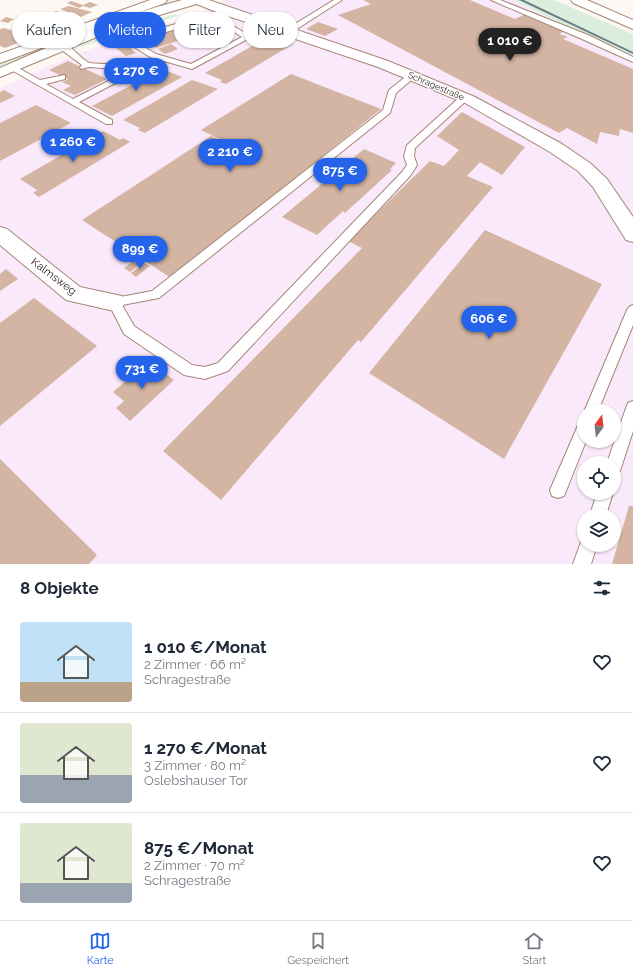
<!DOCTYPE html>
<html lang="de">
<head>
<meta charset="utf-8">
<style>
  body { margin:0; font-family:Raleway,sans-serif; background:#f6f6f7; color:#1f2937; height:100vh; display:flex; flex-direction:column; font-size:15px; white-space:nowrap }
  * { box-sizing:border-box; margin:0 }
  p { font-size:13px; color:#747a83 }
  .icon { flex:none; width:22px; height:22px; fill:none; stroke:currentColor; stroke-width:2; stroke-linecap:round; stroke-linejoin:round }
  .map { position:relative; height:564px; overflow:hidden }
  .details { display:flex; flex-direction:column; background:#fff; flex:1 }
  .details>* { flex:none }
  .hud { position:absolute; left:12px; top:12px; width:400px; height:36px; display:flex; gap:8px }
  .needle { width:26px; rotate:15deg }
  .controls { position:absolute; left:577px; top:404px; display:grid; gap:8px }
  .controls a { display:grid; place-items:center; width:44px; height:44px; border-radius:50%; background:#fff; box-shadow:0 1px 3px #0004; font-size:20px }
  .price { position:absolute; translate:-50% -34px; padding:0 9px; border-radius:14px; background:#2563eb; color:#fff; font-size:13px; line-height:26px; filter:drop-shadow(0 1px 2px #0008) }
  .price::after { content:''; position:absolute; left:50%; top:24px; width:12px; height:9px; margin-left:-6px; background:inherit; clip-path:polygon(0 0,100% 0,50% 100%) }
  .price.selected { background:#222; color:#fff }
  ul { padding:0; list-style:none }
  li { display:flex; align-items:center; gap:12px; height:100px; padding:0 20px }
  li+li { border-top:1px solid #e0e1e3 }
  li span { display:grid; place-items:center; flex:none; width:112px; height:80px; border-radius:4px; color:#555 }
  li>.icon { margin-inline-start:auto }
  span .icon { width:48px; height:48px; fill:#fffc; stroke-width:1 }
  li b { font-size:17px }
  h2 { display:flex; justify-content:space-between; align-items:center; height:48px; padding:0 20px; font-size:17px }
  .tag { padding:0 14px; border-radius:18px; background:#fff; box-shadow:0 1px 3px #0004; font-size:14px; line-height:36px }
  .tag.selected { background:#2563eb; color:#fff }
  .tab-bar { display:flex; justify-content:space-around; align-items:center; height:56px; border-top:1px solid #e0e1e3; background:#fff; font-size:11px; color:#747a83 }
  .tab-bar a { display:grid; justify-items:center; gap:2px }
  .tab-bar .selected { color:#2563eb }
  .map>svg:first-child { display:block }
  .commercial { fill:#fae9fa; fill-rule:evenodd }
  .green { fill:#dbeede }
  .lines { fill:none; stroke-linecap:round; stroke-linejoin:round }
  .stream { fill:#6b7e88; fill-rule:evenodd }
  .building { fill:#d4b4a2 }
  .service-casing { stroke:#a58674; stroke-width:2 }
  .minor-casing { stroke:#a58674; stroke-width:2 }
  .secondary-casing { stroke:#a58674; stroke-width:2 }
  .motorway-casing { stroke:#a58674; stroke-width:2 }
  .service { fill:#fff; fill-rule:evenodd }
  .minor { fill:#fff; fill-rule:evenodd }
  .secondary { fill:#fff; fill-rule:evenodd }
  .motorway { fill:#fff; fill-rule:evenodd }
  .labels { text-anchor:middle; stroke-width:3; stroke-linejoin:round; paint-order:stroke }
  .far-street-label { font-size:9px; fill:#362a23; stroke:#fff }
  .street-label { font-size:11px; fill:#362a23; stroke:#fff }
</style>
</head>
<body>
<div class="map">
<svg width="633" height="564" viewBox="0 0 633 564">
  <rect width="100%" height="100%" fill="#fef8f4"/>
  <!-- commercial -->
  <path class="commercial" d="M223,0h289l121,58v506h-633v-476l79,-35 123,-41 20,-10zM584,411h30v30h-30zM584,463h30v30h-30zM584,515h30v30h-30z"/>
  <!-- green -->
  <path class="green" d="M168,0h4l-10,3v4l-101,35 -61,25v-5l84,-34z
    M513,0h41l79,34v24z
    M175,14l3,2 -98,31 5,-4z"/>
  <g class="lines">
    <!-- stream -->
    <path class="stream" d="M519,0h5l109,52v2z"/>
  </g>
  <!-- building -->
  <path class="building" d="M363,0h107l45,19 10,-5 40,17 -6,3 9,3 -5,2 70,30v64l-13,-4 -1,7 -19,-4 -3,12 -30,-16 -8,5 -221,-118 33,-11z
    M71,1l12,4 7,-3 8,3 -8,3 -7,-2 -4,2 -12,-5z
    M69,6l23,6 -26,11 -11,-5 -15,8 7,3 -6,2 -7,-3 -6,3 -9,-5 6,-2 -9,-5 4,-2 11,5 25,-11 11,4 3,-2 -10,-4z
    M6,17l8,2 -6,4 -8,-2z
    M206,17l11,11 -61,20 -16,-9 18,-4 10,-4 -1,-1z
    M318,22l20,7 -13,7 -19,-7z
    M4,28l17,5 9,5 -25,10 -5,-2v-17z
    M268,37l25,7 -67,40 -6,-2 2,-2 -17,-7z
    M130,44l5,3 -4,2 5,4 -10,3 -10,-8z
    M171,44l7,5 -13,5 -7,-5z
    M68,61l39,18 -32,16 -12,-5 8,-4 -9,-4 6,-3 -19,-9z
    M162,69l20,8 -70,39 -20,-10z
    M291,74l90,35 -210,169 -89,-58 129,-84 55,26 -65,-32z
    M192,80l26,9 -73,44 -7,-3 2,-2 -17,-8z
    M4,90l11,6 -15,7v-11z
    M36,105l35,18 -71,38v-38z
    M462,112l63,35 -23,28 -22,-13 -13,14 26,11 -132,155 -3,-2 -137,160 -58,-49 199,-203 -14,-7 82,-80 14,5 15,-16 -22,-14z
    M103,131l17,9 3,-2 7,4 -91,55 -6,-4 4,-3 -17,-11z
    M364,149l32,14 -6,6 2,1 -47,43 -2,-2 -26,24 -35,-18z
    M485,230l117,54 -98,175 -135,-86z
    M137,258l6,4 -13,10 -6,-4z
    M144,263l6,3 -14,11 -5,-4z
    M6,269l12,10 -18,12v-17z
    M34,298l63,48 -97,80v-103z
    M149,361l25,19 -44,41 -14,-13 8,-7 -11,-9z
    M0,459l97,96 -8,9h-89z
    M629,506h4v58h-21z"/>
  <g class="lines">
    <defs>
      <path id="service" d="M334,0h8l-53,34 -7,-2z
        M491,0h9l88,35 45,22v5l-51,-23z
        M205,15l11,1 31,18 19,-9 6,1 -80,43 -42,-12 -22,-14 2,-5zM206,19h7l29,18 -51,27 -35,-10 -20,-12z
        M59,44c12,-2 21,16 31,19 10,2 55,0 58,3l-69,36 33,18v4h-6l-98,-56 7,-2 25,14 25,-5v4l-19,5 27,15 57,-29 -41,-3 -8,2 -1,-2 2,-2 -23,-17z
        M409,74l7,2 -20,17 -6,20 -231,185 -37,7 12,21 58,39 13,2 13,-4 184,-191 5,-7 -3,-9 3,-11 54,-49h6v4l-52,48 -1,8 3,9 -7,11 -182,195 -23,8 -21,-4 -60,-41 -16,-32 2,-3 42,-8 231,-181 6,-20z
        M633,305v20l-35,86 -14,1 43,-102 2,-3z
        M633,401v30l-13,40 -6,3v-11h-7l19,-55 2,-5z
        M584,421v20h2l-22,55 -6,2 -6,-2 -2,-6 29,-67z
        M597,493h16l-7,22h-16z
        M584,538v7h13l-6,19h-18l9,-25z"/>
      <path id="minor" d="M150,0h17l-2,3 -165,60v-9z
        M192,0h17l179,61 87,36 87,47 28,19 17,16 26,38v25l-7,-2 -33,-53 -15,-16 -28,-19 -85,-49 -87,-36 -159,-54 -25,-10z
        M0,227l7,2 73,58 42,9 3,6 -3,6 -8,3 -48,-11 -66,-55z"/>
      <path id="secondary" d="M182,0h20l-2,3 -74,22 -126,52v-9c59,-26 119,-52 182,-68z"/>
      <path id="motorway" d="M571,0h16l46,20v9l-60,-26z"/>
    </defs>
    <!-- service casing -->
    <use href="#service" class="service-casing"/>
    <!-- minor casing -->
    <use href="#minor" class="minor-casing"/>
    <!-- secondary casing -->
    <use href="#secondary" class="secondary-casing"/>
    <!-- motorway casing -->
    <use href="#motorway" class="motorway-casing"/>
    <!-- service -->
    <use href="#service" class="service"/>
    <!-- minor -->
    <use href="#minor" class="minor"/>
    <!-- secondary -->
    <use href="#secondary" class="secondary"/>
    <!-- motorway -->
    <use href="#motorway" class="motorway"/>
  </g>
  <g class="labels">
    <!-- far-street labels -->
    <g class="far-street-label">
      <text transform="translate(436 86) rotate(23)" y="3">Schragestraße</text>
    </g>
    <!-- street labels -->
    <g class="street-label">
      <text transform="translate(54 276) rotate(37)" y="4">Kalmsweg</text>
    </g>
  </g>
</svg>
<div class="controls">
<a><svg class="needle" viewBox="-14 -14 28 28"><path d="M0-13l5 13h-10z" fill="#e53935"/><path d="M0 13l5-13h-10z" fill="#747a83"/></svg></a>
<a><svg class="icon" aria-label="locate" viewBox="0 0 24 24"><circle cx="12" cy="12" r="6"/><path d="M12 2v4M12 18v4M2 12h4M18 12h4"/></svg></a>
<a><svg class="icon" aria-label="layers" viewBox="0 0 24 24"><path d="M12 4l9 5-9 5-9-5zM3 14l9 5 9-5"/></svg></a>
</div>
<b class="price selected" style="left:510px;top:62px">1 010 €</b>
<b class="price" style="left:136px;top:92px">1 270 €</b>
<b class="price" style="left:73px;top:163px">1 260 €</b>
<b class="price" style="left:230px;top:173px">2 210 €</b>
<b class="price" style="left:340px;top:192px">875 €</b>
<b class="price" style="left:140px;top:270px">899 €</b>
<b class="price" style="left:489px;top:340px">606 €</b>
<b class="price" style="left:142px;top:390px">731 €</b>
<div class="hud">
<a class="tag">Kaufen</a>
<a class="tag selected">Mieten</a>
<a class="tag">Filter</a>
<a class="tag">Neu</a>
</div>
</div>
<section class="details">
<h2>8 Objekte<svg class="icon" aria-label="filters" viewBox="0 0 24 24"><path d="M4 7h16M4 17h16"/><circle cx="9" cy="7" r="2"/><circle cx="15" cy="17" r="2"/></svg></h2>
<ul>
<li><span style="background:linear-gradient(#bfe0f5 75%,#b9a48a 0)"><svg class="icon" aria-label="home" viewBox="0 0 24 24"><path d="M3 11l9-7 9 7M6 9v11h12V9"/></svg></span><div><b>1 010 €/Monat</b><p>2 Zimmer · 66 m²</p><p>Schragestraße</p></div><svg class="icon" aria-label="heart" viewBox="0 0 24 24"><path d="M12 20l-8-8c-3-5 5-10 8-4 3-6 11-1 8 4z"/></svg></li>
<li><span style="background:linear-gradient(#dfe7d0 65%,#9aa5b1 0)"><svg class="icon" aria-label="home" viewBox="0 0 24 24"><path d="M3 11l9-7 9 7M6 9v11h12V9"/></svg></span><div><b>1 270 €/Monat</b><p>3 Zimmer · 80 m²</p><p>Oslebshauser Tor</p></div><svg class="icon" aria-label="heart" viewBox="0 0 24 24"><path d="M12 20l-8-8c-3-5 5-10 8-4 3-6 11-1 8 4z"/></svg></li>
<li><span style="background:linear-gradient(#dfe7d0 75%,#9aa5b1 0)"><svg class="icon" aria-label="home" viewBox="0 0 24 24"><path d="M3 11l9-7 9 7M6 9v11h12V9"/></svg></span><div><b>875 €/Monat</b><p>2 Zimmer · 70 m²</p><p>Schragestraße</p></div><svg class="icon" aria-label="heart" viewBox="0 0 24 24"><path d="M12 20l-8-8c-3-5 5-10 8-4 3-6 11-1 8 4z"/></svg></li>
</ul>
</section>
<nav class="tab-bar">
<a class="selected"><svg class="icon" aria-label="map" viewBox="0 0 24 24"><path d="M3 6l6-2 6 2 6-2v14l-6 2-6-2-6 2zM9 4v14M15 6v14"/></svg>Karte</a>
<a><svg class="icon" aria-label="saved" viewBox="0 0 24 24"><path d="M7 4h10v16l-5-4-5 4z"/></svg>Gespeichert</a>
<a><svg class="icon" aria-label="home" viewBox="0 0 24 24"><path d="M3 11l9-7 9 7M6 9v11h12V9"/></svg>Start</a>
</nav>
</body>
</html>
